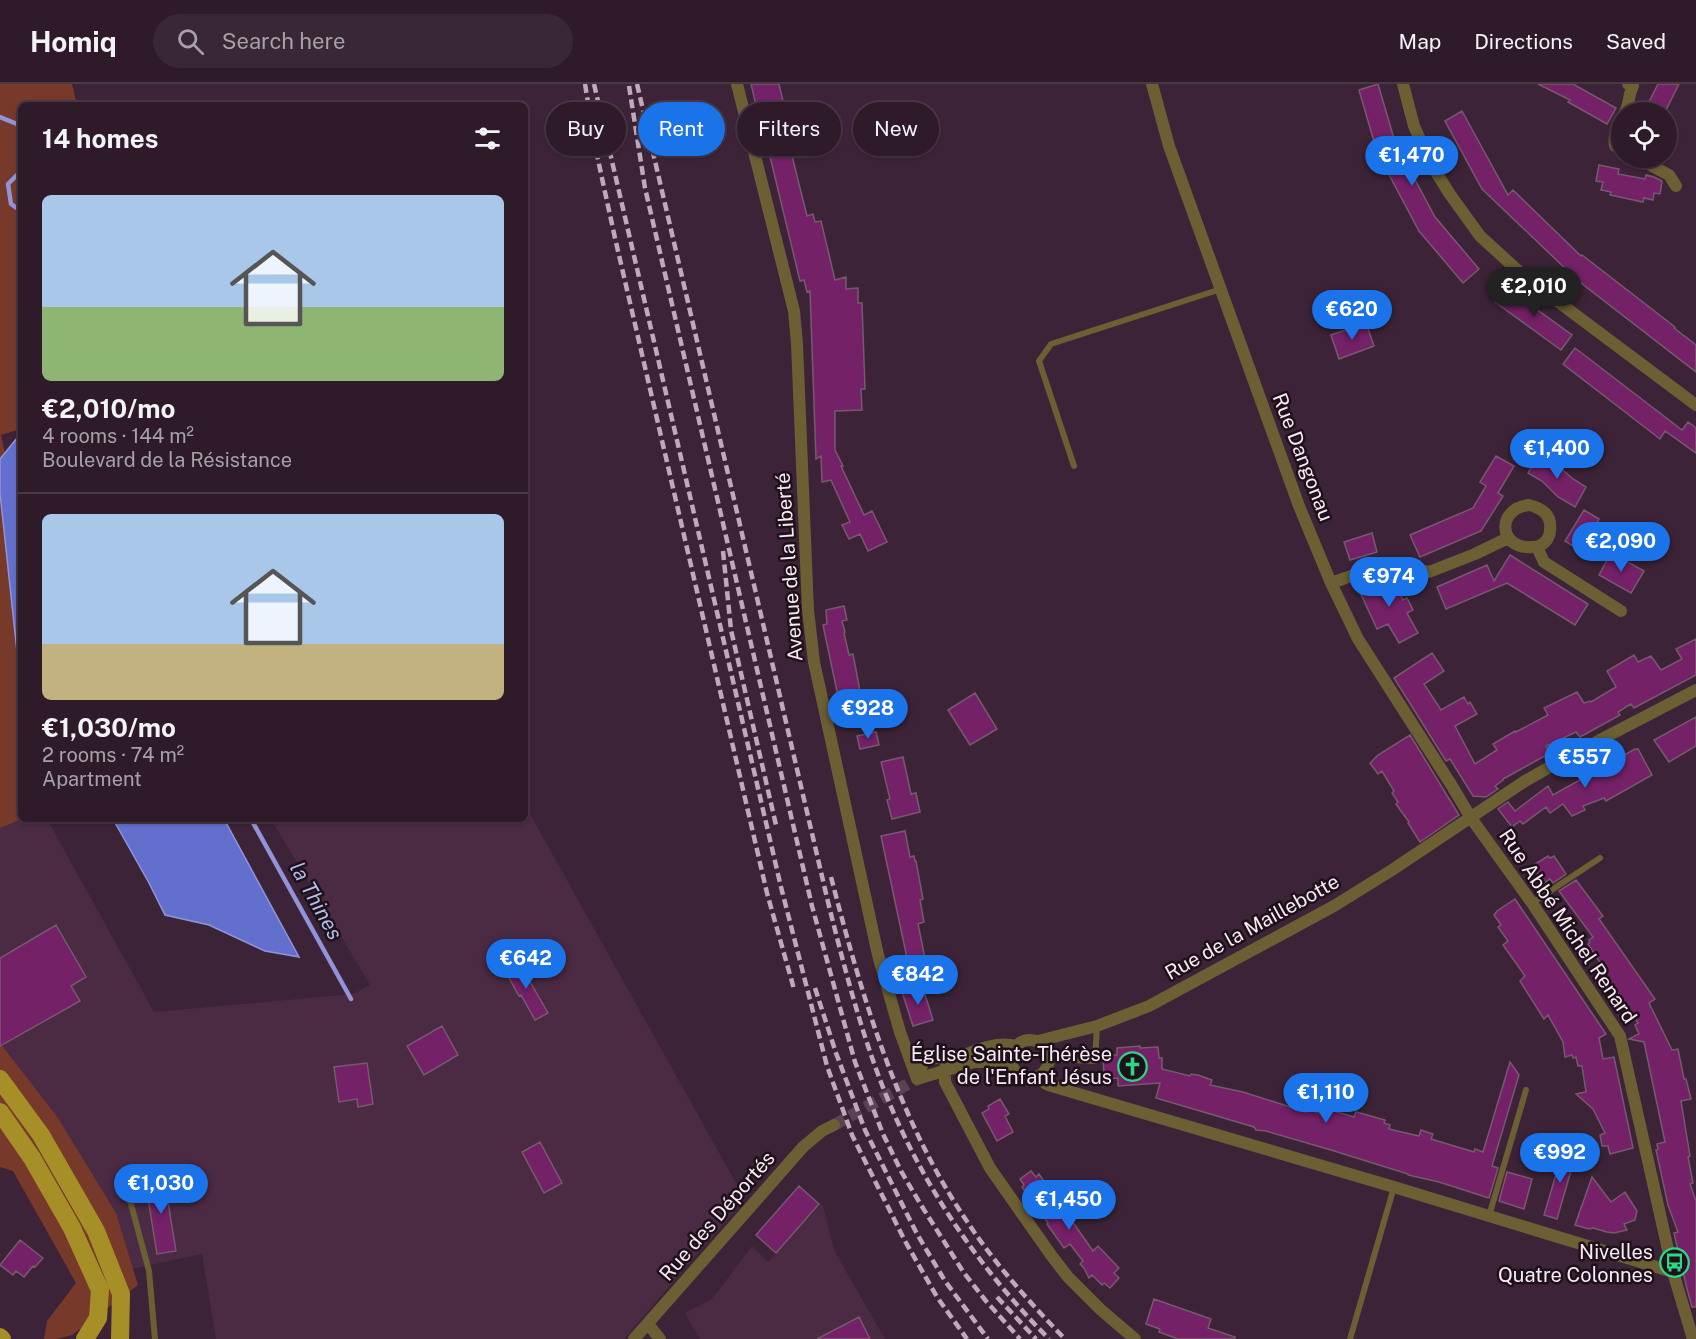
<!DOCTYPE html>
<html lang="en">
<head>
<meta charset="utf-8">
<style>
  body { margin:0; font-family:"Public Sans",sans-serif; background:#3a2735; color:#f1f3f6; height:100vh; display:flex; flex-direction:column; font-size:22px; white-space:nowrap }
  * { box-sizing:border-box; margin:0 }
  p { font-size:20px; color:#a7a1a8 }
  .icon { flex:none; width:33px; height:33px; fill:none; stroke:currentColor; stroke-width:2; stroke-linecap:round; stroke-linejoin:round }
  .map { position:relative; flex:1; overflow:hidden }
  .sheet { position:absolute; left:18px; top:18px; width:510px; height:720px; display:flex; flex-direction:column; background:#2e1a29; border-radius:9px; box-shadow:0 2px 4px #0004,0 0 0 2px #493846 }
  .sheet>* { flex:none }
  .banner { position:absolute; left:546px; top:18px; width:570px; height:54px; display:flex; gap:12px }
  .fabs { position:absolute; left:1611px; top:18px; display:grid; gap:12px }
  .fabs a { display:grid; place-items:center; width:66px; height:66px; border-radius:50%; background:#2e1a29; box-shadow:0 2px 4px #0004,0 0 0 2px #493846; font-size:30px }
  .price { position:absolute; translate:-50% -51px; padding:0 14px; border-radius:21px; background:#1a73e8; color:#fff; font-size:20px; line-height:39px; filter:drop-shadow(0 2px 3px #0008) }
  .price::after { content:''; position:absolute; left:50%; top:36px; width:18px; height:14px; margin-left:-9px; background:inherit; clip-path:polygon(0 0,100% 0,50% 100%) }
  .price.current { background:#222; color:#fff }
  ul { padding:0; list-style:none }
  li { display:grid; align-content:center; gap:12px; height:318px; padding:0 24px }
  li+li { border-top:2px solid #493846 }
  li span { display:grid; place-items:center; height:186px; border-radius:9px; color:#555 }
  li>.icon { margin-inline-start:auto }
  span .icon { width:108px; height:108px; fill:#fffc; stroke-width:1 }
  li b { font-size:26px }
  h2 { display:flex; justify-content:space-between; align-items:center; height:72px; padding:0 24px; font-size:26px }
  .tag { padding:0 21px; border-radius:27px; background:#2e1a29; box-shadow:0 2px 4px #0004,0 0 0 2px #493846; font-size:21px; line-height:54px }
  .tag.current { background:#1a73e8; color:#fff }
  header { display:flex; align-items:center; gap:36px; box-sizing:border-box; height:84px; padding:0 30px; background:#2e1a29; border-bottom:2px solid #493846 }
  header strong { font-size:28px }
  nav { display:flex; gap:33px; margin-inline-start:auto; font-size:21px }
  .search { width:420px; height:54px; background:#3a2735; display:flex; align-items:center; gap:15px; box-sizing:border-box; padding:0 21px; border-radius:33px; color:#a7a1a8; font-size:22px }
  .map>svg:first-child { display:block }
  .built { fill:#4b2a43 }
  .green { fill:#76392a }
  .water { fill:#636fcc; stroke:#9194d9; stroke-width:1.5 }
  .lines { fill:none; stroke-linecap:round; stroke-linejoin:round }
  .stream { stroke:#9194d9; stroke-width:4.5 }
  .building { fill:#752167; stroke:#77596f; stroke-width:1.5 }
  .street-tunnel { stroke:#5a4154; stroke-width:12; stroke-dasharray:12 6; stroke-linecap:butt }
  .lane { stroke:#6b5f33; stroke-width:6 }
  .street { stroke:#6b5f33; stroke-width:12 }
  .primary { stroke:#a78f27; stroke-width:18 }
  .rail { stroke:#bfaab9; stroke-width:4.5; stroke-dasharray:9 4.5; stroke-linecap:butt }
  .labels { text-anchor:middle; stroke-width:5; stroke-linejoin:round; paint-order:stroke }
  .street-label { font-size:20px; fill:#fbe9f6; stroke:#1d111a }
  .poi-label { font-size:20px; fill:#fbe9f6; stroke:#1d111a; text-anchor:end }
  .water-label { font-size:21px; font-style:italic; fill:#b2bcec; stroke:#1d111a }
</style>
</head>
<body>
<header>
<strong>Homiq</strong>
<div class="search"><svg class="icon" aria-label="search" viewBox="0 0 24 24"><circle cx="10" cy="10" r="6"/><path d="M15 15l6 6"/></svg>Search here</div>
<nav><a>Map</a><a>Directions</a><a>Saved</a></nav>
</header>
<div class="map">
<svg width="1696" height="1255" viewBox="0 0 1696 1255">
  <rect width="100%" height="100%" fill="#3d2337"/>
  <!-- built -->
  <path class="built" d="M525,721l220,394 -121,140h-408l-14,-85 -84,18 -118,-219v-230l21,-4h26l107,193 199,-18 17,-9 -99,-166h254z
    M822,1119l13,49 50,87h-185l-15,-26 27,-14 40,-53 16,16z"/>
  <!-- green -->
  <path class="green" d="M0,0h72l5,21h-56v324l-20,6 14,63 6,68 1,253 -22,9z
    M0,959l58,75 58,95 22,72 -66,50 -15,4h-13l3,-18 29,-38 -63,-112 -13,-4z"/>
  <!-- water -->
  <path class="water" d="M21,349v256l-21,-196v-34z
    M113,735h111l75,138 -34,-6 -56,-26 -44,-10 -16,-32z"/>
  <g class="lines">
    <!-- stream -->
    <path class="stream" d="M0,33l17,7 4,7
      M21,87l-13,13 3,20 10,7
      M251,735l100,180"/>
  </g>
  <!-- building -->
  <path class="building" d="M751,0h28l13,55 -4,1 19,76 6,-2 2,8 6,-1 14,59 11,-3v12l12,-1v15h4l3,86h-4l1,21 -27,1v39l8,16h-2l23,49 8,-4 15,31 -19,9 -8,-17 -11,5 -7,-14 8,-3 -19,-42 -9,2 -1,-26 -5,3 -6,-168 -3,1 -3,-12 -4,1 -33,-137h1l-5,-23 -3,1z
    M1378,0l17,58 40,75 44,52 -16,14 -44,-52 -42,-79 -18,-62z
    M1538,0h35l43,24 -9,16 -39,-22 2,-2z
    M1658,0h21l-14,28h-21z
    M1462,27l46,84 5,-5 68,66 1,-1 93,72 -1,1 22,17v27l-128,-99 1,-1 -87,-83 -37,-68z
    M1599,81l20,4 -1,5 27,5 1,-4 8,2 8,4 -2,13 -6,-1 -1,7 -9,-2 -1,4 -33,-7 1,-3 -10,-2 2,-8 -7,-1z
    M1506,203l66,48 -11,15 -66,-48z
    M1366,239l8,23 -35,13 -8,-24z
    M1575,264l107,82 6,-8 8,6v25l-31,-22 -5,8 -97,-75z
    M1539,370l16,9 18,16 13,8 -11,20 -17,-10 -16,-16 -14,-8z
    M1496,372l18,10 -16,27 5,3 -22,35 -61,26 -10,-22 63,-27 13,-22 -6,-4z
    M1584,426l15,9 -18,32 -16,-10z
    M1372,449l5,19 -27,8 -6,-18z
    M1611,469l33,18 -13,22 -32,-18z
    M1510,471l78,49 -13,21 -68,-42 -61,26 -9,-22 50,-22 7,16z
    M1391,490l12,26 4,-2 6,12 -6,3 11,20 -19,10 -11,-19 -11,5 -18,-39z
    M844,522l3,14 -5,1 3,11 -1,1 5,22 4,-1 9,48 -22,4 -17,-81 4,-1 -1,-14z
    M1696,555v36l-62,33 -3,-4 -13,8 2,3 -40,22 -4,-5 -30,14 4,7 -47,26v1l-8,6 3,3 -12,8 -13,-1 -23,-37 -4,2 -52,-83 38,-25 12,18 -20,13 17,26 23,-13 4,7 2,-2 7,12 -22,12 20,38 22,-14 -4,-6 22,-13 1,1 32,-17 -4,-7 33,-16 7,11 6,-2 1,1 25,-15 -9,-16 27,-16 4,7 13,-6 10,14 21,-11 -6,-10z
    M975,609l22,36 -27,16 -22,-35z
    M881,622l4,17 -20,4 -3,-17z
    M1696,633v29l-27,16 -15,-22z
    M876,648l3,13 -19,4 -3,-13z
    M1410,651l49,80 -39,27 -12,-19 1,-1 -13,-18 2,-2 -6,-9 2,-2 -12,-20 -4,3 -8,-11 8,-8z
    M1635,665h3l14,26 -46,26 -2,-3 -21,8 2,4 -13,6 -9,-12 -13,9 -4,-6 -23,17 -3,-3 -8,6 -14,-18 10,-7 7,9 33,-25 5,9z
    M903,673l8,37 5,-1 4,19 -28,7 -5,-19 3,-1 -9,-37z
    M905,747l5,26 4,-1 1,5h1l7,38 -3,1 4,22 -6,2 9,44 -17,4 -29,-136z
    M1548,772l2,2 4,-2 12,18 -13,9 -3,-4 -6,4 -12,-17z
    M1576,796l27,36 -4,3 56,80 -6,4 23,47 6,-1 6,30h2l5,20 -10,2 9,55 -2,1 5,26 -3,1 6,17v106h-4l-5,-18 -13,-56 4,-1 -10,-27 -12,-55 2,-1 -1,-5 8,-2 -21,-100 -15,-3 10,-5 -4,-9 3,-2 -35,-52 2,-1 -17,-26 2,-2 -1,-2 4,-3 -34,-46z
    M1515,815l91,135 -7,4 4,21 11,-2 19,91 -23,6 -2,-8h-6l-2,-11 5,-2 -12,-24 -17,-15 10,-2 -4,-26h-4l-2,-9 -3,1 -1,-3 -7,2 -2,-15 -15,-27 -4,4 -24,-38 5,-5 -22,-31 5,-4 -10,-14 3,-2 -7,-10 3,-4z
    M56,841l30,52 -15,9 9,15 -80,45v-88z
    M518,877l30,52 -13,7 -14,-25 -2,1 -15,-27z
    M922,901l11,35 -20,6 -11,-34z
    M442,942l16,29 -34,20 -17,-29z
    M1140,962v2l18,-1 1,11h3v11l28,7 1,-2 7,1 14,5 -2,5 33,7 63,20 1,-3 16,5 1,-6 30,9 2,-5 29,8 -1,3 6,2 -1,4 30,7 2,-6 12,4 -2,5 43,13 1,-3 8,3 27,-90 9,13 -27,91 6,2 -9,30 -50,-16 -31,-7v-1l-77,-24 -65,-19 -10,-1 -2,-3 -98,-29 4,-15 -42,3v-8l-9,1v-6h-5l-1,-12h6l-1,-6h9v-7z
    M367,979l6,41 -15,3 -1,-8 -18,3 -5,-35z
    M1000,1015l9,15 -4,2 8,16 -16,9 -15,-28 7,-4 -1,-3z
    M540,1058l22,41 -18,10 -22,-41z
    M1565,1060l10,13 -18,62 -13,-4z
    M1031,1087l5,6 3,-3 54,77 5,-5 21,22 -5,5 5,5 -9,10 -6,-5 -2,2 -10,-10 -3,3 -5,-10 -4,-4 3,-3 -13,-17 -6,4 -17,-24 1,-1 -26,-36 2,-2 -4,-6z
    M163,1088l13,79 -19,3 -10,-62 5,-1 -3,-17z
    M1507,1088l25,7 -8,30 -25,-8z
    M1592,1093l19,25 14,-10 12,19 -2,9 -11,4 3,6 -13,3 -7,-1 -14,-4 -4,1 -14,-4z
    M799,1102l20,18 -43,49 -20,-18z
    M20,1156l23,18 -8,9 -2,-1 -9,11 -8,-6 -3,4 -13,-10z
    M1154,1215l57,20 -3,9 27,9v2h-57l-19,-7 1,-3 -14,-5z
    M859,1233l11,22h-53z"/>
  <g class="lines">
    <!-- street-tunnel -->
    <path class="street-tunnel" d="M834,1041l83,-46"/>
    <!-- lane -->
    <path class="lane" d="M1074,382l-35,-105 12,-17 170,-55
      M1532,819l68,-45
      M1049,975l46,2 2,-35
      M124,1094l25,93 6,68
      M1489,1132l37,-126
      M1350,1255l44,-152"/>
    <!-- street -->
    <path class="street" d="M737,0l57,227 3,33 11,266 6,52 64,293 22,77 17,47
      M1152,0l17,62 130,360 32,77 27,56 94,147 19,32 61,85 88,133 53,236 20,67
      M1403,0l11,42 16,36 19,31 31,43 45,41 171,128
      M1625,28c5,-9 3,-17 8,-26l-5,-2
      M1622,35c-5,10 -9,16 -7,27l7,3
      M1637,74l32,17 7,11
      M1529,421c13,3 23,10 21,25 0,4 -2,9 -5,12 -4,4 -8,5 -13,5 -33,3 -37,-38 -3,-42z
      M1537,463l7,15 77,49
      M1331,499l58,-20 40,9 46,-18 33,-16
      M1011 975a19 19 0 1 1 38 0a19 19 0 1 1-38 0Z
      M1038,957l59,-15 52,-20 185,-100 58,-36 133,-89 46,-26 125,-65
      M1016,962c-22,-6 -48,8 -70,16l-1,8v12l45,86 61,87 17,22 32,32 35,30
      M1036,993l12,8 346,102 279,85
      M917,995l57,-17h12l27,6
      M917,995l7,-19 30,-5
      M648,1240l12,15
      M634,1255l169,-192 19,-16 12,-6"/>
    <!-- primary -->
    <path class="primary" d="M0,995l41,56 55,96 25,63 -1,45
      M0,1028l32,46 40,70 28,62 -2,28 -13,21
      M0,1253l2,2"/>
    <!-- rail -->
    <path class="rail" d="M585,0l10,62 20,92 152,655 27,96
      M594,0l187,803 46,179 25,69 53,106 32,56 30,42
      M637,0l191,818c16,64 32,127 56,188 38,95 94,177 165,249
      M629,2l16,102 167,718 43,156 28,72 18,37 20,34 43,68 22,28 34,38
      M723,467l8,79 45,195
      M831,793c31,120 67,243 137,346 28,42 62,80 97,116
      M815,904l21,65 29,77 52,104 28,47 43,58
      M997,1213l39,42"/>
  </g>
  <!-- icons -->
  <defs>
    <symbol id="church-ring" viewBox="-11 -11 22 22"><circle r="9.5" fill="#1d111a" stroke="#2dd884" stroke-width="1.5"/><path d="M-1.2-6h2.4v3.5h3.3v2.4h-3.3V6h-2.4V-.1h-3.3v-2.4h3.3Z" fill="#2dd884"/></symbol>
    <symbol id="bus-ring" viewBox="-11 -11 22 22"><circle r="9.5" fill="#1d111a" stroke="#2dd884" stroke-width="1.5"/><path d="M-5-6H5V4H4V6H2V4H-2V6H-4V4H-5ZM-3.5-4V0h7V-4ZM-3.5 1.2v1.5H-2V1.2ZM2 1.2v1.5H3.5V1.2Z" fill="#2dd884"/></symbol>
  </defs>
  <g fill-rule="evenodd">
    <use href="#church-ring" x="1116" y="966" width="33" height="33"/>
    <use href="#bus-ring" x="1658" y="1162" width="33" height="33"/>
  </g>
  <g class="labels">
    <!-- street labels -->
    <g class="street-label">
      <text transform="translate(1303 373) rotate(69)" y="7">Rue Dangonau</text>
      <text transform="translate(789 483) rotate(-94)" y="7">Avenue de la Liberté</text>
      <text transform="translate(1568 842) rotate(56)" y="7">Rue Abbé Michel Renard</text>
      <text transform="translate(1252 843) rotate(-29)" y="7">Rue de la Maillebotte</text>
      <text transform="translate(717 1132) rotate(-49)" y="7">Rue des Déportés</text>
    </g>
    <!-- poi labels -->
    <g class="poi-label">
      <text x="1112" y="977">Église Sainte-Thérèse<tspan x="1112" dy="23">de l'Enfant Jésus</tspan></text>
      <text x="1653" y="1175">Nivelles<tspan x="1653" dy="23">Quatre Colonnes</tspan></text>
    </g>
    <!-- water labels -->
    <g class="water-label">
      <text transform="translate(316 817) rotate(61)" y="7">la Thines</text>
    </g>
  </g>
</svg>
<div class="fabs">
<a><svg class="icon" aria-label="locate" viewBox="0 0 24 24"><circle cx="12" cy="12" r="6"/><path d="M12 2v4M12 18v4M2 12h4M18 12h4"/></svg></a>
</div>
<b class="price" style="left:1412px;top:103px">€1,470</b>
<b class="price current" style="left:1534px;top:234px">€2,010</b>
<b class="price" style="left:1352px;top:257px">€620</b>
<b class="price" style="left:1557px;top:396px">€1,400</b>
<b class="price" style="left:1621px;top:489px">€2,090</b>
<b class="price" style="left:1389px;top:524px">€974</b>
<b class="price" style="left:868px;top:656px">€928</b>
<b class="price" style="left:1585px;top:705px">€557</b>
<b class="price" style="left:526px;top:906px">€642</b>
<b class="price" style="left:918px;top:922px">€842</b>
<b class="price" style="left:1326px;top:1040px">€1,110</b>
<b class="price" style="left:1560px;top:1100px">€992</b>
<b class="price" style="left:161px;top:1131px">€1,030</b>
<b class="price" style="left:1069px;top:1147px">€1,450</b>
<div class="banner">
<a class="tag">Buy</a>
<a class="tag current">Rent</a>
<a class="tag">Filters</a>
<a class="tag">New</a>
</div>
<section class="sheet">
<h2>14 homes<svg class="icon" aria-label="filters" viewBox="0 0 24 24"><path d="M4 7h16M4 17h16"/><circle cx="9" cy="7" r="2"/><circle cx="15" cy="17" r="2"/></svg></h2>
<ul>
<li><span style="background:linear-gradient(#a9c7e8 60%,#8fb573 0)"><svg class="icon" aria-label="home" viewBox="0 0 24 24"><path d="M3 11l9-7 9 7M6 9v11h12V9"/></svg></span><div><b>€2,010/mo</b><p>4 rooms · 144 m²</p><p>Boulevard de la Résistance</p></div></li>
<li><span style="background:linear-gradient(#a9c7e8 70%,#c2b280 0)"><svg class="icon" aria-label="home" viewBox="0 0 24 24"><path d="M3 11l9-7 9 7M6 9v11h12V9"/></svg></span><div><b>€1,030/mo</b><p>2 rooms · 74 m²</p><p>Apartment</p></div></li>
</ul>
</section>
</div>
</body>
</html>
